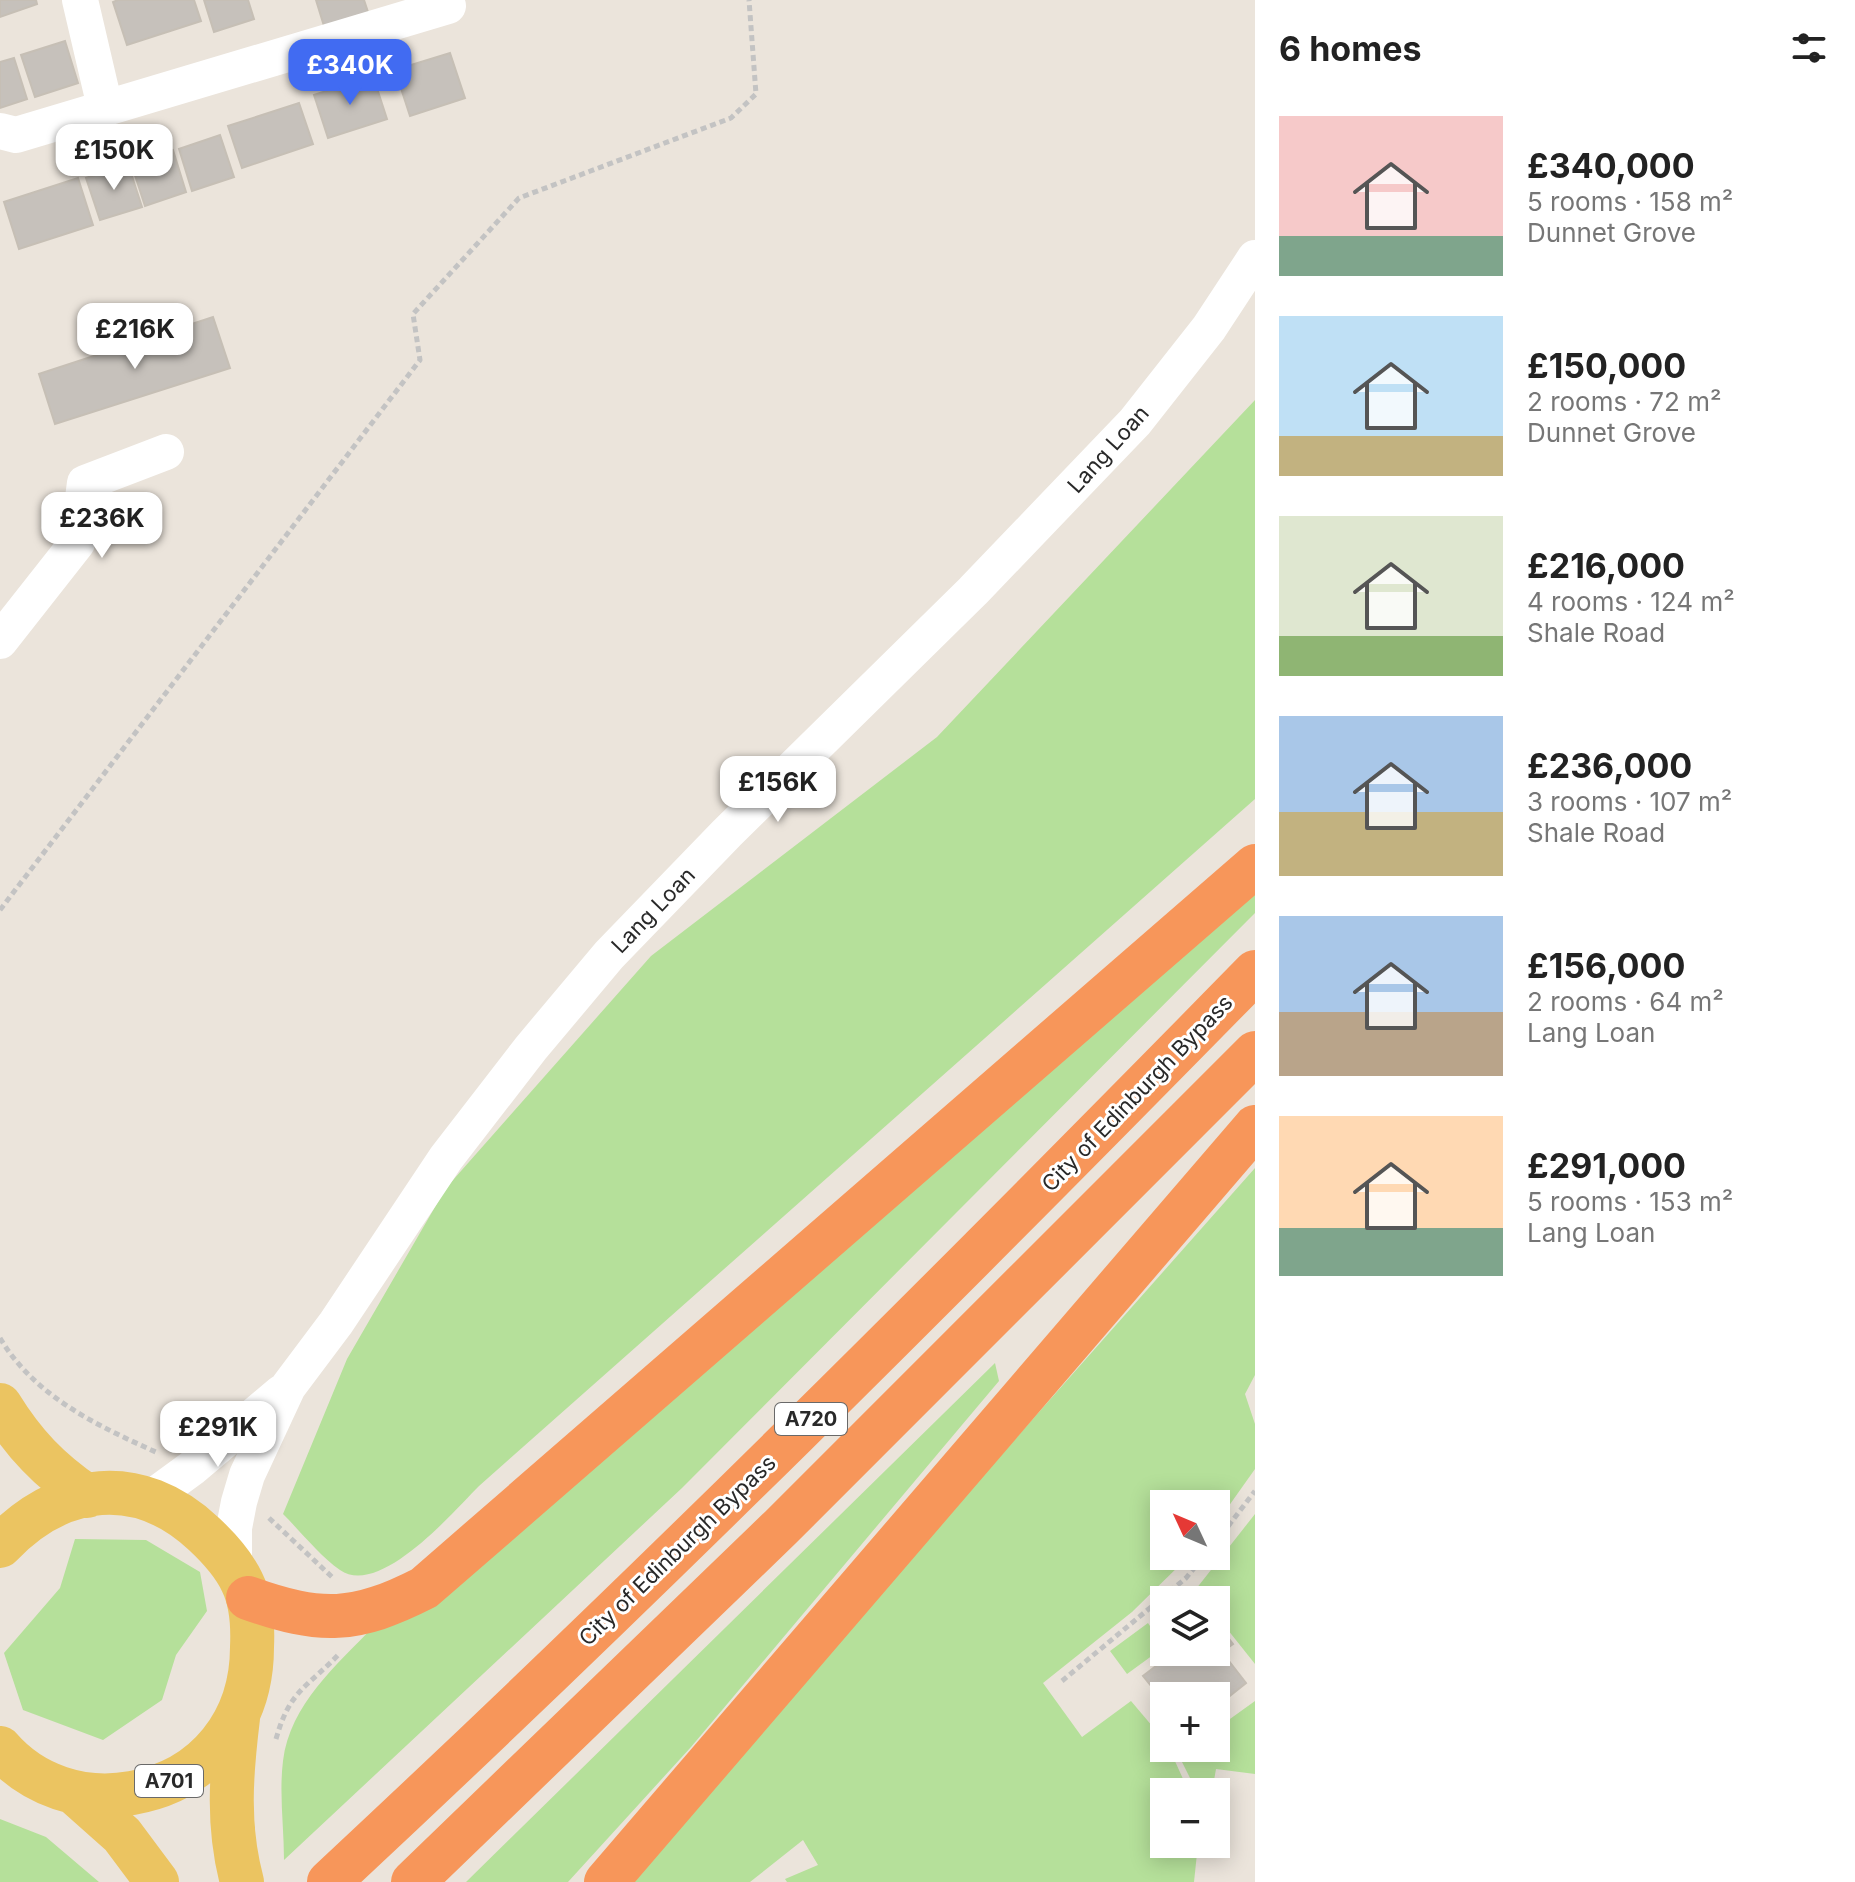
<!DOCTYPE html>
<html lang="en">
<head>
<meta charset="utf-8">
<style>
  body { margin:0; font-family:Inter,sans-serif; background:#f6f6f6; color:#222; height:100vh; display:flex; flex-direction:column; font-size:30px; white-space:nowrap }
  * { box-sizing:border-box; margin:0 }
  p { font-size:26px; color:#767676 }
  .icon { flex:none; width:44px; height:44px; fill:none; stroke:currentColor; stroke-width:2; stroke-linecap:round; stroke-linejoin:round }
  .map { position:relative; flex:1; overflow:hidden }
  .panel { display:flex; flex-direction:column; background:#fff; width:600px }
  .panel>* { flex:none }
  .needle { width:52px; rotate:314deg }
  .controls { position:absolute; left:1150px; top:1490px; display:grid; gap:16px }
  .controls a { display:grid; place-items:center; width:80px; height:80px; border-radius:0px; background:#fff; box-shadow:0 4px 20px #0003; font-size:40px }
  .price { position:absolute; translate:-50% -68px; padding:0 18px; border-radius:16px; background:#fff; color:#222; font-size:26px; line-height:52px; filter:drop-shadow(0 2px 4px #0008) }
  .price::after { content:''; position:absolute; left:50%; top:48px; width:24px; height:18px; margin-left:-12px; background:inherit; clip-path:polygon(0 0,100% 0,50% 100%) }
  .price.active { background:#416bf2; color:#fff }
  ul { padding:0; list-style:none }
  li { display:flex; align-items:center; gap:24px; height:200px; padding:0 24px }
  li span { display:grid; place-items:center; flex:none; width:224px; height:160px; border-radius:0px; color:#555 }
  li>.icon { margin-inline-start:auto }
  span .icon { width:96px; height:96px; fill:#fffc; stroke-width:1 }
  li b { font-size:34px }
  h2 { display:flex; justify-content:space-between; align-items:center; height:96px; padding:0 24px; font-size:34px }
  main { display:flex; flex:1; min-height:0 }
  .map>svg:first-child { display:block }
  .green { fill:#b5e09a }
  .building { fill:#c6c1bb; stroke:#c6bfb5; stroke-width:2 }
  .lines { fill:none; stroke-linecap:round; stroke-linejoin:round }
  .path { stroke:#c3c3c3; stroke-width:5; stroke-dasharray:6 4; stroke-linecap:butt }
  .minor { stroke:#fff; stroke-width:36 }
  .major { stroke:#ebc461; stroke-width:44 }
  .highway { stroke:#f7965a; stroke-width:44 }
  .labels { text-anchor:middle; stroke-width:6; stroke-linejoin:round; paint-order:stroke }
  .shield { fill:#fff; stroke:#696969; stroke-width:2 }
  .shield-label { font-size:20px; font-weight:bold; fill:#292929 }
  .street-label { font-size:22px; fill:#292929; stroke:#fff }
</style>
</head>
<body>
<main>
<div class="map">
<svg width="1255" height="1882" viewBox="0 0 1255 1882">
  <rect width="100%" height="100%" fill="#ebe4db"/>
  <!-- green -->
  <path class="green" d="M1255,400v399l-776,687c-25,25 -99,112 -139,84 -20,-14 -39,-38 -57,-56l64,-155 99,-171 205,-232 286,-219z
    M1255,887v26l-573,575 -398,372c0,-32 -5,-67 -1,-99 7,-57 54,-96 91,-135z
    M1255,1168v207l-10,19 10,30v45l-39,55v-20h-52v52h25l-57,56 -89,71 39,54 49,-36 33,39v8h5l20,44h-25v52h34l-4,38h-407l-2,-3 33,-14 -15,-25 -53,42h-127z
    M995,1363l4,18 -308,366 -123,135h-102z
    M1255,1514v150l-39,-49v-15h-12l-8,-11z
    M75,1539l71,1 54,32 7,39 -31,44 -14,45 -59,40 -80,-30 -19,-57 56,-65z
    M1148,1623l16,24 -37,27 -17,-23z
    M1255,1701v73l-39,-5 -4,23h-15l-18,-36 11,-8h26v-19z
    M0,1819l46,18 53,45h-99z"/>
  <!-- building -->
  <path class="building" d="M0,0h36l1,4 -37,13z
    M118,0h76l7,21 -74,24 -14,-43z
    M204,0h44l6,19 -40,13z
    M316,0h48l4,12 -44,14z
    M65,41l13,42 -43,14 -14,-42z
    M450,53l15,45 -55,18 -15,-46z
    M14,58l13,41 -27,9v-46z
    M373,76l14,43 -59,19 -14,-43z
    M299,103l14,41 -71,24 -14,-42z
    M220,135l14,42 -42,14 -13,-42z
    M173,150l13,42 -41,14 -14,-43z
    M128,164l14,43 -42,13 -14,-42z
    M78,178l15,47 -74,24 -15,-47z
    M213,317l17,51 -175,56 -16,-50z
    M1216,1622l17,22 -11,8 24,31 -30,24v-11h-52v6l-21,-26 26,-20 -3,-4h50z"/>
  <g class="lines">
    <!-- path -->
    <path class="path" d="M0,910l420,-550 -7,-46 106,-116 212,-80 25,-24 -7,-94
      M0,1338c35,59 98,88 158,115
      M269,1518l63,59
      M1216,1542l39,-51
      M1062,1681l124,-103 18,-22
      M276,1739c14,-50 32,-52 64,-86"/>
    <!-- minor -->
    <path class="minor" d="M80,0l25,107
      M0,131l16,4 432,-129
      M0,641l77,-98 8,-60 81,-31
      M151,1498l41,-30 89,-75
      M234,1567v-39l5,-26 8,-27 41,-88 48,-64 110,-165 85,-110 78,-93 118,-122 246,-242 162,-169 74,-94 46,-70"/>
    <!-- major -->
    <path class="major" d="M0,1405c24,39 49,65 87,91
      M0,1546c61,-64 139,-73 204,-12 15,14 29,29 38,48 10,20 11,43 10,65 0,74 -45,133 -120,146 -49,9 -99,-7 -132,-45
      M238,1718c-7,57 -11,108 4,164
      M77,1795l45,40 35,47"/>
    <!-- highway -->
    <path class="highway" d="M248,1598c73,26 107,25 176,-10l831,-722
      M329,1882c317,-295 623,-601 926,-910
      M413,1882l368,-355 474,-474
      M606,1882l649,-755"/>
  </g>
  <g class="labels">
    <!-- shield labels -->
    <g class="shield">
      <rect x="775" y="1403" width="72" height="32" rx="6"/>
      <rect x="135" y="1765" width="68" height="32" rx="6"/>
    </g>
    <g class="shield-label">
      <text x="811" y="1426">A720</text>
      <text x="169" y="1788">A701</text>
    </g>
    <!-- street labels -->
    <g class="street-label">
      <text transform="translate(1108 449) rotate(-48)" y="8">Lang Loan</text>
      <text transform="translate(653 910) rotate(-46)" y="8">Lang Loan</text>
      <text transform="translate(1137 1093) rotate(-46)" y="8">City of Edinburgh Bypass</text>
      <text transform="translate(677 1550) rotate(-44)" y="8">City of Edinburgh Bypass</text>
    </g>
  </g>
</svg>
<div class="controls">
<a><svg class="needle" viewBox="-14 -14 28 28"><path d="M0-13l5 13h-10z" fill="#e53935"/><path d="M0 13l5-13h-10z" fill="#767676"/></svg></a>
<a><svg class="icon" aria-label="layers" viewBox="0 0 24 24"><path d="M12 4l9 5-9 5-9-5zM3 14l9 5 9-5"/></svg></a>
<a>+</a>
<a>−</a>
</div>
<b class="price active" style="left:350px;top:107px">£340K</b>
<b class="price" style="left:114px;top:192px">£150K</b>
<b class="price" style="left:135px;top:371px">£216K</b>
<b class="price" style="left:102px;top:560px">£236K</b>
<b class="price" style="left:778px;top:824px">£156K</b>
<b class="price" style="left:218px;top:1469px">£291K</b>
</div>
<section class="panel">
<h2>6 homes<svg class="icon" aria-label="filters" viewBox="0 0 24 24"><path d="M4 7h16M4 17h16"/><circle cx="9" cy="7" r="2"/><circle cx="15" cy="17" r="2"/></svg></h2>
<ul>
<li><span style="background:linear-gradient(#f6c9c9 75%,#7fa58c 0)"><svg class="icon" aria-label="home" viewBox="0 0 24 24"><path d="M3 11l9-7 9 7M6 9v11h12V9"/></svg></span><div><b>£340,000</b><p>5 rooms · 158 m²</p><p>Dunnet Grove</p></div></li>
<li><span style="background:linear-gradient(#bfe0f5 75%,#c2b280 0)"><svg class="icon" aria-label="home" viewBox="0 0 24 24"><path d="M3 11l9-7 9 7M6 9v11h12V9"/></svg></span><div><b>£150,000</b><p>2 rooms · 72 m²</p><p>Dunnet Grove</p></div></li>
<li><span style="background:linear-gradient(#dfe7d0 75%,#8fb573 0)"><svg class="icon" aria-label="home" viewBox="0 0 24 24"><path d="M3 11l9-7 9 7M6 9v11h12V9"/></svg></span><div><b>£216,000</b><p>4 rooms · 124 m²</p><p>Shale Road</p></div></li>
<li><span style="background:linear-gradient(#a9c7e8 60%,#c2b280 0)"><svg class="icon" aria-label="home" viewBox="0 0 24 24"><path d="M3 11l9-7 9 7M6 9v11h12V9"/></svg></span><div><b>£236,000</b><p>3 rooms · 107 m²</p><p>Shale Road</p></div></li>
<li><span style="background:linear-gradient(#a9c7e8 60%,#b9a48a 0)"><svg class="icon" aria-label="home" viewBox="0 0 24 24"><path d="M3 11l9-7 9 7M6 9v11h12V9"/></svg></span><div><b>£156,000</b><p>2 rooms · 64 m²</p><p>Lang Loan</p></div></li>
<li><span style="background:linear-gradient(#ffd9b3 70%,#7fa58c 0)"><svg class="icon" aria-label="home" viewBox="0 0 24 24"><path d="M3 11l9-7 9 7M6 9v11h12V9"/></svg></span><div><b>£291,000</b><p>5 rooms · 153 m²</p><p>Lang Loan</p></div></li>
</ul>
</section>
</main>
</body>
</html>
